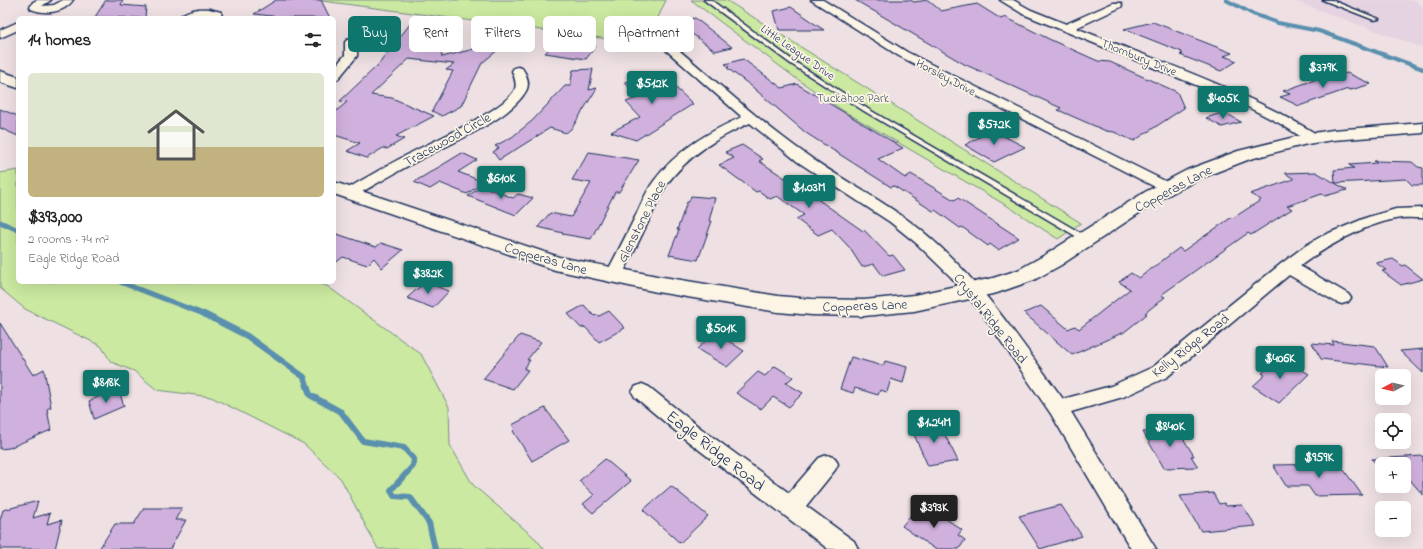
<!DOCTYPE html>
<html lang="en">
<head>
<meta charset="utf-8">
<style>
  body { margin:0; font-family:"Indie Flower",sans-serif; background:#f6f6f6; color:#222; height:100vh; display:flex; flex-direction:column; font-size:15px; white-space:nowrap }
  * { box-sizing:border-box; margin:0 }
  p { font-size:13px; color:#767676 }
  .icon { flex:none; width:22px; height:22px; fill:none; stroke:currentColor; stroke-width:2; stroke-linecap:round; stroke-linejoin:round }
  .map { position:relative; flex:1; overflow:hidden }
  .sheet { position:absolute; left:16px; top:16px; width:320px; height:268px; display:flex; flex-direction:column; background:#fff; border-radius:6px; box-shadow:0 4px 16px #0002 }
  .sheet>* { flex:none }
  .hud { position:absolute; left:348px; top:16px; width:380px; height:36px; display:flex; gap:8px }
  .needle { width:26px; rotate:263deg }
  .fabs { position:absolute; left:1375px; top:369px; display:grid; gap:8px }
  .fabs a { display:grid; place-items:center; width:36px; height:36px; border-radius:6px; background:#fff; box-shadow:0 4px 16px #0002; font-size:20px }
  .price { position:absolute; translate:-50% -34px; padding:0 9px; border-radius:4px; background:#0f766e; color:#fff; font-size:13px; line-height:26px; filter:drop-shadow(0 1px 2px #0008) }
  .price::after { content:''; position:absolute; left:50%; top:24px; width:12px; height:9px; margin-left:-6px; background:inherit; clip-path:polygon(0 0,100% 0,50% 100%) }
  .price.on { background:#222; color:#fff }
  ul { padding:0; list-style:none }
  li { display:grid; align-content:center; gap:8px; height:212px; padding:0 12px }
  li span { display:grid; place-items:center; height:124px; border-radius:6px; color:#555 }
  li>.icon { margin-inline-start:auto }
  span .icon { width:72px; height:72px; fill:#fffc; stroke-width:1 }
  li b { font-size:17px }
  h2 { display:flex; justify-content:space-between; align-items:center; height:48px; padding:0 12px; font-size:17px }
  .tag { padding:0 14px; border-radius:6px; background:#fff; box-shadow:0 4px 16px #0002; font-size:14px; line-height:36px }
  .tag.on { background:#0f766e; color:#fff }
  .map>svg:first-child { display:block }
  .built { fill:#e6d3e1 }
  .green { fill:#cbe9a0; stroke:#738c7f }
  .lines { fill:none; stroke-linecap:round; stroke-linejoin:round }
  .stream-far2 { stroke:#5a8fae; stroke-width:4 }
  .stream-far1 { stroke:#5a8fae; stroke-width:5 }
  .stream { stroke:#5a8fae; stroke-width:6 }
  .building { fill:#d0b1dd; stroke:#1b2f5e }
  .lane-casing { stroke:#1b2f5e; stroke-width:3 }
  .street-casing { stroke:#1b2f5e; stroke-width:3 }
  .secondary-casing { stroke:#1b2f5e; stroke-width:3 }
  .lane { fill:#fcf5e5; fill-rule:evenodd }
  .street { fill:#fcf5e5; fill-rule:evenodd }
  .secondary { fill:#fcf5e5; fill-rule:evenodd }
  .labels { text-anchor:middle; stroke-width:3.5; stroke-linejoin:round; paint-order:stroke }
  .far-street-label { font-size:12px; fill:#1b2f5e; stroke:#fcf5e5 }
  .far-park-label { font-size:12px; fill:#3e546b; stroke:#fcf5e5 }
  .street-label { font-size:14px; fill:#1b2f5e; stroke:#fcf5e5 }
  .near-street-label { font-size:17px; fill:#1b2f5e; stroke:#fcf5e5 }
</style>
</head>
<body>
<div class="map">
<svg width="1423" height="549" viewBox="0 0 1423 549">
  <rect width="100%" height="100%" fill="#efe1e3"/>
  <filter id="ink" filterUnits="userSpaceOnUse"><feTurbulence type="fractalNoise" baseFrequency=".025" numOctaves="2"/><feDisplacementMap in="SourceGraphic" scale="8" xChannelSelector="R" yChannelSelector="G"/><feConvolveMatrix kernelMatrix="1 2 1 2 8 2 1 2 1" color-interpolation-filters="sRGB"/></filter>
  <g filter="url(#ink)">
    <!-- built -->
    <path class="built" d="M1291,0h124l8,7v41z"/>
    <!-- green -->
    <path class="green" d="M315,0h351l-20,44z
      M691,0h35l355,223 -23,16 -49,-32 -167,-97 -45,-31z
      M18,170v112h296l13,4 94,68 28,53 1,38 23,40 63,54 8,10h-166l-37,-70 -37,-35 -93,-47 -54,-7 -23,-19 -23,-9 -10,-16 -76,-37 -25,-21v-115z"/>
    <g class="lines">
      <!-- stream-far2 -->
      <path class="stream-far2" d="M1226,0l27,14 25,9 41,8 104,38"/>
      <!-- stream-far1 -->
      <path class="stream-far1" d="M0,222l18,8
        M120,282l86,33"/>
      <!-- stream -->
      <path class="stream" d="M204,314l43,22 57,41 6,18 31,17 22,29 41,7 10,11 -1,7 -22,24 3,6 16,1 19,26 6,26"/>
    </g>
    <!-- building -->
    <path class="building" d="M106,0h17l-2,5 25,2 -1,11 -50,-1z
      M276,0h45l9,18h-41l-35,-4z
      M855,0h55l4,2 14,-2 13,11 36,-7 24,15 4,-2 46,23 47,21 12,1 67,30 7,16 -50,33 -20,-9 -8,-1 -48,-21 3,-2 -97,-44z
      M791,7l19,13h-1l15,10h-45l-5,-19z
      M695,18l37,29 -17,4 -24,-18 -17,-10z
      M414,19l8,18 17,-3 3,23 68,-17 -28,23 -21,43 -19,10 -10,-5 21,-40 -7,-1 8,-6 -45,-5 -38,36 21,3 42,18 -38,20 8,3 -17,10 -4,-1 -16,10 -20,-7 13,-8 -26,-8v-22l13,-11 -7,-1 38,-36z
      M1153,22l79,31 -8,3 13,5 -16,10 -41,-16 3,-1 -2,-1 1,-1 -58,-23z
      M558,41l38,5 -10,13 -41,-6z
      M743,59l39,29 15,-4 106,64 -25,11 27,19 6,-4 43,26 4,-2 61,40 -21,12 -8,-6 -2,2 -26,-19 -2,1 -25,-18 -2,1 -39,-25 -3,1 -85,-54 -56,-48 -23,-17 2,-1 -4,-3z
      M593,69l-4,21 8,-2 -25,40 -6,5 -16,-5 -51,32 -6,-8 6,-4 -4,-2 17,-9 20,-16 33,-35h5l3,-16z
      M660,73l33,31 -57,36 -25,-8 29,-15 -14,-15 11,-4 -12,-16z
      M1347,73l24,11 -20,6 -3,-1 -49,17 -19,-9 10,-3 -7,-3 34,-12 3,1z
      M0,109l18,7v20l-18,-8z
      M1224,112l17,10 -19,5 -16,-9z
      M992,130l33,17 -31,15 -29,-17z
      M742,145l21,14 -4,2 26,17 1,-1 77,54 1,-1 25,26 4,-1 12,15 -22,6 -9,-12 -12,3 -13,-20 -17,-18 -14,6 -22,-16 8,-4 -27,-19 -7,3 -11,-8 -3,1 -37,-27 15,-7 -9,-6z
      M589,152l50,8 -20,32h-4l-24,47 -29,-5 1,-1 -25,-6 12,-14 21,4 20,-34 -19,-3z
      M462,153l15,7 -19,12 26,10 -17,12 -27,-11 -10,6 -16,-7z
      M1374,161l38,1 6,5 5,1v17h-11l-6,-6 -71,4 -1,-13 20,-2 -5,-3 28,-2z
      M1316,172l31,18 -22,6 -3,-2 -35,12 5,3 -41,26 -3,-2 -87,62 4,2 -20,16 2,1 -24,19h-1l-50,22 -48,-42 17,-7 27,23 7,-3 4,3 51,-40 -11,-7 12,-9 8,5 40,-30 4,3 49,-34 1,1 28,-18 -11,-6 44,-15 -9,-6z
      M482,186l31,12 5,-4 15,4 -17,17 -48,-19z
      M691,196l24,2 -6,23h3l-14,39 -29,-5 10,-25h-2l10,-28h2z
      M334,233l42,14 5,-4 22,7 -21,18 -8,-10 -7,7 -24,-8 -9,7z
      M1393,259l10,7 2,-1 18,14 -22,6 -19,-14 4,-1 -10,-7z
      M425,282l24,9 -16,17 -26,-10z
      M584,305l10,11 3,-1 2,1 10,-5 16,17 -26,14 -14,-15 -4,1 -13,-14z
      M0,323l33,52 11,-6 7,38 -4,2 4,21 -42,18 -9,1z
      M715,332l29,19 -17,16 -30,-18z
      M520,335l21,7 -14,18h3l-6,9 4,1 -15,19 -30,-10z
      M1332,341l43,5 13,21 -67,-8 -9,-16 22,2z
      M1423,349v24l-23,-22z
      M851,357l32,9 2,-5 22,6 -4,16 -12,-4 -4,13 -7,-2 -2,5 -23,-7 -2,5 -13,-4z
      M1280,357l29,17 -30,29 -26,-17 12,-11 -3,-2z
      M775,366l18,11 -7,6 17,10 -14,14 -16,-10 -12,12 -25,-16 22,-21 7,4z
      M118,388l6,18 -30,13 -5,-18z
      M545,408l24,32 -37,21 -19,-30 2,-2 -3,-4z
      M931,421l3,5 6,-1 18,36 -30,5 -16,-36 7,-2 -3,-5z
      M1166,425l2,5h10l16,26h-3l7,11 -34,1 -21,-36h11l-4,-6z
      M1423,456v39l-12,-14h-7v-17h-22v8l-10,-13z
      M605,459l26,22 -38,32 -10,-9 11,-9 -15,-14z
      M1328,464l1,2h12l21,29 -47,1 -7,-10h-22l-13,-21z
      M671,486l37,30 -28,27 -37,-33z
      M1213,493l6,11 5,-1 2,3 16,-1 14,21 -55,5 -21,-35z
      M38,501l-5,17 17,-5 -3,11 15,-4 -7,29h-55v-29l3,-10z
      M920,504l11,7 1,-2 30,21 -4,5 7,5 -6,9h-24l-33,-23z
      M1061,505l21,31 -42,13 -21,-33z
      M144,508h38l-7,12h11l-16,29h-71l16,-25h19z"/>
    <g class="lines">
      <defs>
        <path id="lane" d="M704,0h7l84,62 73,47 223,130 -1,2h-6l-220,-130 -73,-47z
          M1323,0h8l48,19 -5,1z"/>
        <path id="street" d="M37,0h14l-9,6 12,-1 9,-5h10c-9,13 -27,15 -42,9l-1,-2 3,-5z
          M811,0h12l84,52 43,22 223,111 2,3 -2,3 -5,1 -5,-1 -264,-135z
          M1000,0h13l18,10 35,14 47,-21h8l1,2 -1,2 -45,21c82,33 167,61 242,107l2,3 -2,3 -5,1 -5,-1 -29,-18 -37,-19 -219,-90z
          M209,9l12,3 1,6h-10v-2l-7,-1 -12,3h-14c6,-8 20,-10 30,-9z
          M18,22v8l-18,8v-8z
          M351,39l4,1 2,2v14l-19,23 -4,1v-12l11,-13v-13l2,-2z
          M670,45l4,1c44,37 86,76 133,109 39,28 84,49 121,81 54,46 93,106 135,163l48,-13 42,-19 129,-104 23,-17 17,-10 46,-19 28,-8 27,-1v10c-9,0 -19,-1 -28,1 -32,6 -69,28 -95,47l48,28 3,4 -3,4 -6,2 -6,-2 -47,-27 -122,102 -44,20 -52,15 85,137h-25l-80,-135 -70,-102 -30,-35 -35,-34 -26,-21 -92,-60 -48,-39c-34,15 -62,33 -84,62l-46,95 -6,2 -6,-2 -3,-4c11,-21 22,-42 32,-63 5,-11 10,-23 17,-32 23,-31 54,-49 88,-64l-76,-67 -2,-2 2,-2z
          M518,67l4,1c5,7 8,16 4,23 -16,29 -78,53 -107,69 -21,11 -43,24 -64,36l-5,2 -5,-2 -3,-3 3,-3c21,-12 42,-25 64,-36 22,-12 97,-44 106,-65 2,-6 -1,-13 -3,-18l2,-3z
          M642,384l7,3 50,40 90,66 30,-35 8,-3 8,3 3,6 -3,6 -29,36 48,35 4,8h-30l-143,-110 -50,-42 -3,-5 3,-5z"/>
        <path id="secondary" d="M0,71l18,6v11l-18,-6z
          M1423,123v10l-90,7 -26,4 -57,15 -49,19 -42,22 -98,65 -27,15 -37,13 -83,18 -50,5 -52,-1 -34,-3 -121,-20 -102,-22 -221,-76v-12l225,75 98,19 121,20 34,3 52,1 50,-5 79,-17 25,-8 27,-15 100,-63 42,-22 51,-19 69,-17 26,-4z"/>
      </defs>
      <!-- lane casing -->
      <use href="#lane" class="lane-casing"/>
      <!-- street casing -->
      <use href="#street" class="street-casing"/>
      <!-- secondary casing -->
      <use href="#secondary" class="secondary-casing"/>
      <!-- lane -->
      <use href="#lane" class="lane"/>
      <!-- street -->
      <use href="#street" class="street"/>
      <!-- secondary -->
      <use href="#secondary" class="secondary"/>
    </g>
  </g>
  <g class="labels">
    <!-- far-street labels -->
    <g class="far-street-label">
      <text transform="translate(798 52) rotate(35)" y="4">Little League Drive</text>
      <text transform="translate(1139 57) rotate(22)" y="4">Thornbury Drive</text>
      <text transform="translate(946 77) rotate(28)" y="4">Horsley Drive</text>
    </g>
    <!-- far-park labels -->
    <g class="far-park-label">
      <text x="853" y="102">Tuckahoe Park</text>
    </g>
    <!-- street labels -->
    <g class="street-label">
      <text transform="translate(447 139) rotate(-29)" y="5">Tracewood Circle</text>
      <text transform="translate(1173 188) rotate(-28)" y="5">Copperas Lane</text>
      <text transform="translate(641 221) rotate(-63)" y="5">Glenstone Place</text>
      <text transform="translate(546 258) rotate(16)" y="5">Copperas Lane</text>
      <text transform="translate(865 305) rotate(-2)" y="5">Copperas Lane</text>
      <text transform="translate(991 318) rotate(52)" y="5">Crystal Ridge Road</text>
      <text transform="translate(1190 345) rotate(-38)" y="5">Kelly Ridge Road</text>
    </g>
    <!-- near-street labels -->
    <g class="near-street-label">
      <text transform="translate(716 450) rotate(38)" y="6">Eagle Ridge Road</text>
    </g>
  </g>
</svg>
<div class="fabs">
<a><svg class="needle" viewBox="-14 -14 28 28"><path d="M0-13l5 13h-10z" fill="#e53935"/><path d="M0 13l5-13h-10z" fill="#767676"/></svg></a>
<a><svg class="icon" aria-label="locate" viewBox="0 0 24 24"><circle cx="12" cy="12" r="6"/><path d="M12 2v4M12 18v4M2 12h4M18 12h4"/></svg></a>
<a>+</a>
<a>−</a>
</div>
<b class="price" style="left:1323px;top:89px">$379K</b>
<b class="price" style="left:652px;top:105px">$512K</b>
<b class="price" style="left:1223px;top:120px">$405K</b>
<b class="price" style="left:994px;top:146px">$572K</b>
<b class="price" style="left:501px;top:200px">$610K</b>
<b class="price" style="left:809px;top:209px">$1.03M</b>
<b class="price" style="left:428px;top:295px">$382K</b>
<b class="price" style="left:721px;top:350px">$501K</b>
<b class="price" style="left:1280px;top:380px">$406K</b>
<b class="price" style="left:106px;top:404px">$818K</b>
<b class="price" style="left:934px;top:444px">$1.24M</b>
<b class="price" style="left:1170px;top:448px">$840K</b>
<b class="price" style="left:1319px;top:479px">$959K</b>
<b class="price on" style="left:934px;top:529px">$393K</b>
<div class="hud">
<a class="tag on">Buy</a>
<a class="tag">Rent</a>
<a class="tag">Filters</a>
<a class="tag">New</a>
<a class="tag">Apartment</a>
</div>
<section class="sheet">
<h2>14 homes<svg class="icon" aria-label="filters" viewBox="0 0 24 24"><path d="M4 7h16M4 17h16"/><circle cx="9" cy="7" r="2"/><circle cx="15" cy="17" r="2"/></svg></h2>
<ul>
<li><span style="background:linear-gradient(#dfe7d0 60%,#c2b280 0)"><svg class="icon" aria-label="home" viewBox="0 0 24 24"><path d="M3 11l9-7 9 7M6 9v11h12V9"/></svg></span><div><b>$393,000</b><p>2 rooms · 74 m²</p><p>Eagle Ridge Road</p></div></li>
</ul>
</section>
</div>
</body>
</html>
